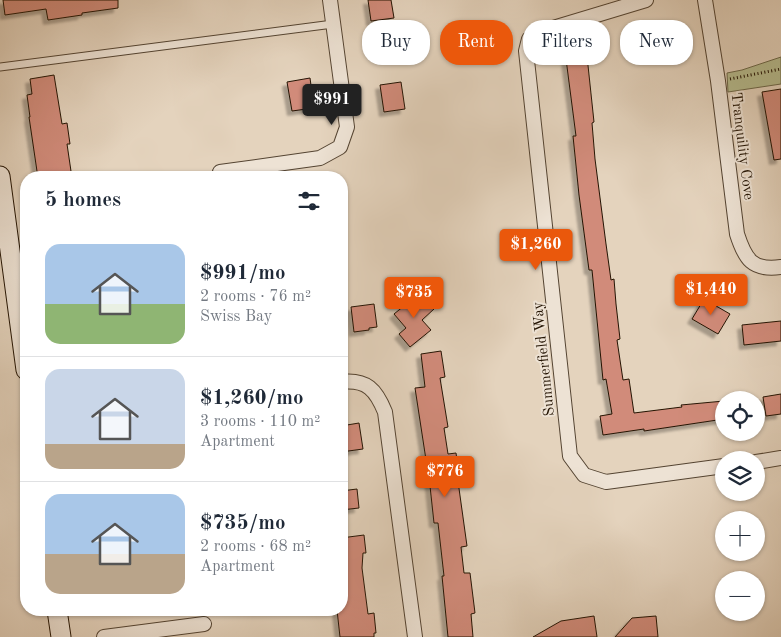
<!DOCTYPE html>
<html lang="en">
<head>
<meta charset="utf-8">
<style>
  body { margin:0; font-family:"Old Standard TT",serif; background:#f6f6f7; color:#1f2937; height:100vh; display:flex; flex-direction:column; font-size:19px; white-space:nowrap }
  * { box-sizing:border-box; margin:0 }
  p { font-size:16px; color:#747a83 }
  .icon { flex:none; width:28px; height:28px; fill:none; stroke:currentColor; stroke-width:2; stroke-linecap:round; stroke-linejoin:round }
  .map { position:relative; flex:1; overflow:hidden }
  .drawer { position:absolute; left:20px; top:171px; width:328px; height:445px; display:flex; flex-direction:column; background:#fff; border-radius:20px; box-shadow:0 1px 4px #0004 }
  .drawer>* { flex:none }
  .top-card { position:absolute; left:362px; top:20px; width:342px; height:45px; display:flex; gap:10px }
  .buttons { position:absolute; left:715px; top:391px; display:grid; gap:10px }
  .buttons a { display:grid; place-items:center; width:50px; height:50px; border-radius:50%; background:#fff; box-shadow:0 1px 4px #0004; font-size:25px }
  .price { position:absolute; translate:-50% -42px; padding:0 11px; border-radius:5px; background:#ea580c; color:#fff; font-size:16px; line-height:32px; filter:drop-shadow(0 1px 2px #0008) }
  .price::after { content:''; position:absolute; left:50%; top:30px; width:15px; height:11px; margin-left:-8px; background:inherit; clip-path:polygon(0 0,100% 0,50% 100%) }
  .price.current { background:#222; color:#fff }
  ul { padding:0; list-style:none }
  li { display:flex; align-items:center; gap:15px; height:125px; padding:0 25px }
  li+li { border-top:1px solid #e0e1e3 }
  li span { display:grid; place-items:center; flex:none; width:140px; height:100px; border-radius:15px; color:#555 }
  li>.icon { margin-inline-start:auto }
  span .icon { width:60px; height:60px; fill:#fffc; stroke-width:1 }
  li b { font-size:21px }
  h2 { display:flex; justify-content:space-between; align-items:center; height:60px; padding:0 25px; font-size:21px }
  .chip { padding:0 18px; border-radius:20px; background:#fff; box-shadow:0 1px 4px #0004; font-size:18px; line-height:45px }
  .chip.current { background:#ea580c; color:#fff }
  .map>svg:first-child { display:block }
  .green { fill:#b6bc8f; stroke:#6d6849 }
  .building { fill:#d18b7a; stroke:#241403; filter:url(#shadow) }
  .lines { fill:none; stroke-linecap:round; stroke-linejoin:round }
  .lane-casing { stroke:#544432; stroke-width:9 }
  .street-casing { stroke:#544432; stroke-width:16 }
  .secondary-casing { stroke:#241403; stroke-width:21 }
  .path { stroke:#241403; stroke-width:3; stroke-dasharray:1 2.5; stroke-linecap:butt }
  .lane { stroke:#ede2d4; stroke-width:7 }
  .street { stroke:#ede2d4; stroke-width:14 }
  .secondary { stroke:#ede2d4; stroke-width:19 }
  .labels { text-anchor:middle; stroke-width:4; stroke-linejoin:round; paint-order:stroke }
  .street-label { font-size:15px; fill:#241403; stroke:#ede2d4 }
</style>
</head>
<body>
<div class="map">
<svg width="781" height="637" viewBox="0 0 781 637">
  <defs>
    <filter id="shadow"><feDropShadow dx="-4.5" dy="4.5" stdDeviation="1" flood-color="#0004"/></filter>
  </defs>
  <rect width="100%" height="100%" fill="#e4d3bd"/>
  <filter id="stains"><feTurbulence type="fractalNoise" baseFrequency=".004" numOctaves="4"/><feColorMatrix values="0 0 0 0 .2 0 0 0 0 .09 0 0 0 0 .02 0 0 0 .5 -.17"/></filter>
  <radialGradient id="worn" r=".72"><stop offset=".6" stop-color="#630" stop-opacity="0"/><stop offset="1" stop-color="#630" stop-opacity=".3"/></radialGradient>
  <!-- green -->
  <path class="green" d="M781,57v27l-53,8 -1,-19 15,-3z"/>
  <!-- building -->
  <path class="building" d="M3,0h115v8l-36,5v2l-34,5 -2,-11 -41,6z
    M368,0h23l3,18 -23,3z
    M587,56l7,66 -2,1 3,36 11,85 5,36 3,-1 2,25 4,35 -3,1 6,40 6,-1 5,34 48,-6 -1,-2 43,-4v18l-80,12v-2l-41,6 -3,-19 12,-2 -6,-35 -3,1 -11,-110h-3l-10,-75 -6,-59h3l-10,-77z
    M54,75l8,49 5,-1 3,21h-3l5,34h-34l-9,-61h1l-3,-22 5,-1 -2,-15z
    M310,78l4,30 -22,3 -5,-29z
    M401,82l4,27 -21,3 -4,-27z
    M781,89v70l-7,1 -12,-68z
    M420,293l14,16 -12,11 9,10 -21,17 -11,-13 7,-6 -12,-14z
    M704,299l26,15 -12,20 -26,-15z
    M374,304l3,23 -8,1v2l-15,2 -3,-25z
    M781,321v20l-37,4 -2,-20z
    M441,351l4,26 -5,1 8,49 -4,1 4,26 8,-1 3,21h-2l10,72 -6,1 3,26h6l5,40 -4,1 2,23h-25l-6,-61h2l-6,-53h-4l-4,-37 -15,-98 10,-1 -4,-33z
    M781,394v20l-15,2 -3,-19z
    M359,423l4,26 -22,3v-26z
    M357,489l2,19 -18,2v-19z
    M364,535l2,18h-3l-1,15 6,46 6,-1 2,20h-2v4h-34l-3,-27h4v-72z
    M594,616l3,21h-64l28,-16z
    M656,616l2,21h-43l17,-19z"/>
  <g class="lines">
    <defs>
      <path id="lane" d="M0,67l333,-43"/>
      <path id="street" d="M646,0l-106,32 -11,7 -3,12 44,405 14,19 22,7 118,-16
        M705,0l13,81 19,153c8,25 15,37 44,33
        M220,172l100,-14 20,-11 7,-20 -17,-127
        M341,382c26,-3 35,8 44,30l30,225
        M756,462l25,-4
        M104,637l100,-13"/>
      <path id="secondary" d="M0,176l26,194
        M57,610l4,27"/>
    </defs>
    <!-- lane casing -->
    <use href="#lane" class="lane-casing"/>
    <!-- street casing -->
    <use href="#street" class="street-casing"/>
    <!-- secondary casing -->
    <use href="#secondary" class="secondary-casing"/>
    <!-- path -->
    <path class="path" d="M730,79l51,-10"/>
    <!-- lane -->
    <use href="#lane" class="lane"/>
    <!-- street -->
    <use href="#street" class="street"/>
    <!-- secondary -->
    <use href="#secondary" class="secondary"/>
  </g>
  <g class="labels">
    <!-- street labels -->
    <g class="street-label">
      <text transform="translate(743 146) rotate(83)" y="5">Tranquility Cove</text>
      <text transform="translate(543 359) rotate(-96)" y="5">Summerfield Way</text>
    </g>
  </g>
  <rect width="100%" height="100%" filter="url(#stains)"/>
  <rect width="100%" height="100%" fill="url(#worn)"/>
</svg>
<div class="buttons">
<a><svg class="icon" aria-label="locate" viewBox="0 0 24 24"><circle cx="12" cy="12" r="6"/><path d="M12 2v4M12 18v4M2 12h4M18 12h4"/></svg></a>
<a><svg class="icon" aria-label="layers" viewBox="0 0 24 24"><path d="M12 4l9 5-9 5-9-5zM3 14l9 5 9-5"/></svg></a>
<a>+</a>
<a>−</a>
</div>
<b class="price current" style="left:332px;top:126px">$991</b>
<b class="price" style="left:536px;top:271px">$1,260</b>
<b class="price" style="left:711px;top:316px">$1,440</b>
<b class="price" style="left:414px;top:319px">$735</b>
<b class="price" style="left:445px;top:498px">$776</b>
<div class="top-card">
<a class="chip">Buy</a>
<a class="chip current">Rent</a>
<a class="chip">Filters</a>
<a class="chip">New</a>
</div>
<section class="drawer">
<h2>5 homes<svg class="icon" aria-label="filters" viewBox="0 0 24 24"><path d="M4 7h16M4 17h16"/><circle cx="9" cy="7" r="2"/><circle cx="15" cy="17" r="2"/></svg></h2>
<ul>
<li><span style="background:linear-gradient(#a9c7e8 60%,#8fb573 0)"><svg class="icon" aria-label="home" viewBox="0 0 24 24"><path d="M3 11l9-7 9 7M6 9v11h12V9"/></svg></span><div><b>$991/mo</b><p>2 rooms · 76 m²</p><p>Swiss Bay</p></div></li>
<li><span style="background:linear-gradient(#c9d6e8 75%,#b9a48a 0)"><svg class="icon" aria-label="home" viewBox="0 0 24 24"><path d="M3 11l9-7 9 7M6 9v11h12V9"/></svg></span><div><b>$1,260/mo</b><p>3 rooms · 110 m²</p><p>Apartment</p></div></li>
<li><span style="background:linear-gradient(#a9c7e8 60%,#b9a48a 0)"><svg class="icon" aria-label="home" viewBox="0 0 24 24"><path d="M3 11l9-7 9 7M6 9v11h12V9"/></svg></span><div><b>$735/mo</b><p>2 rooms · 68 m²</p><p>Apartment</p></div></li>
</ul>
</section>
</div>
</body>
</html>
